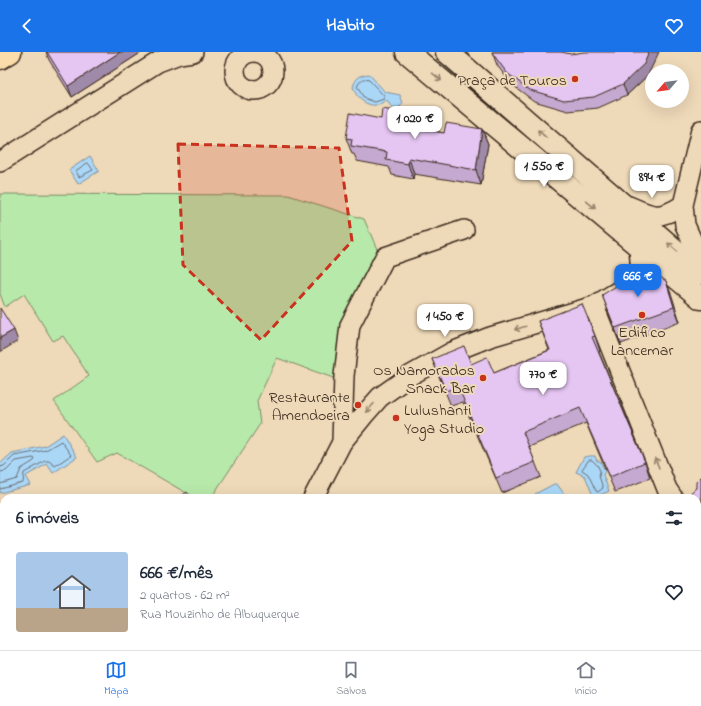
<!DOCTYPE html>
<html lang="pt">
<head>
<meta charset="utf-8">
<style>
  body { margin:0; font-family:"Indie Flower",sans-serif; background:#f6f6f7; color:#1f2937; height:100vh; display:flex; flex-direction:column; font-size:15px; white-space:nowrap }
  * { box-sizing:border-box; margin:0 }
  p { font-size:13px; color:#747a83 }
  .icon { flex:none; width:22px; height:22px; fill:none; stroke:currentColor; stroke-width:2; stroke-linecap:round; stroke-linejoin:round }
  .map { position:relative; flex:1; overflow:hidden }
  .panel { position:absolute; left:0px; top:442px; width:701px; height:156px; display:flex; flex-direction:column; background:#fff; border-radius:12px 12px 0 0; box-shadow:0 4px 16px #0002 }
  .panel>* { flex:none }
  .needle { width:26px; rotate:242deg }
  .controls { position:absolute; left:645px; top:12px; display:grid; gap:8px }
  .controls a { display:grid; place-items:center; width:44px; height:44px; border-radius:50%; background:#fff; box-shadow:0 4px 16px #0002; font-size:20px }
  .price { position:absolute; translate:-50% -34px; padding:0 9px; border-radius:8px; background:#fff; color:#222; font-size:13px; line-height:26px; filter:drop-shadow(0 1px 2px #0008) }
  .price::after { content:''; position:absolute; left:50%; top:24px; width:12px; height:9px; margin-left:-6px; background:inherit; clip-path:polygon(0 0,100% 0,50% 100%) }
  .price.active { background:#1a73e8; color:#fff }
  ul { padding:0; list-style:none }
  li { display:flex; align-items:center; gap:12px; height:100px; padding:0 16px }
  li+li { border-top:1px solid #e0e1e3 }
  li span { display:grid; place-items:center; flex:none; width:112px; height:80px; border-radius:4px; color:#555 }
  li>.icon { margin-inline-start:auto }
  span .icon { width:48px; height:48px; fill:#fffc; stroke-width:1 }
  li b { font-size:17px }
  h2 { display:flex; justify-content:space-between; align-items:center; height:48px; padding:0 16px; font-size:17px }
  header { display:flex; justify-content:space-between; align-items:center; height:52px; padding:0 16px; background:#1a73e8; color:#fff; font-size:18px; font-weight:700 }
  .menu { display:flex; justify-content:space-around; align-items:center; height:56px; border-top:1px solid #e0e1e3; background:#fff; font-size:11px; color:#747a83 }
  .menu a { display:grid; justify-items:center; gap:2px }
  .menu .active { color:#1a73e8 }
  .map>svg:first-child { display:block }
  .green { fill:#b7e9aa; stroke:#798a64 }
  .water { fill:#abd7f7; stroke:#7e92a0 }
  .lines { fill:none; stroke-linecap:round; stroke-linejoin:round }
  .shore { stroke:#686f75; stroke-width:1 }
  .minor-casing { stroke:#3b2a1e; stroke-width:22 }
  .secondary-casing { stroke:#3b2a1e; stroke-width:25 }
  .primary-casing { stroke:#3b2a1e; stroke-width:25 }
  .minor { stroke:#eed9b8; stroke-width:19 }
  .secondary { stroke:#eed9b8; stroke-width:22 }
  .primary { stroke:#faddab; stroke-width:22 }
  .wall { fill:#c5a9d0; stroke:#3b2a1e }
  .shaded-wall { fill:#a08aa9; stroke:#3b2a1e }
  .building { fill:#e5c5f2; stroke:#3b2a1e }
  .oneway { stroke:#94826b }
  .marked { fill:#c8321e; fill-opacity:0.2; stroke:#c8321e; stroke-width:3; stroke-dasharray:8 5; stroke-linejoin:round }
  .poi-dot { fill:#c8321e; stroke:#eed9b8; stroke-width:1.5 }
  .labels { text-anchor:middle; stroke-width:4; stroke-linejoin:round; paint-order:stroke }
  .poi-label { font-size:16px; fill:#3b2a1e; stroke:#eed9b8; text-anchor:end }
</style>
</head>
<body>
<header><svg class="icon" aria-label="back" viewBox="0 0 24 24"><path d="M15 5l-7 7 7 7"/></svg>Habito<svg class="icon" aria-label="heart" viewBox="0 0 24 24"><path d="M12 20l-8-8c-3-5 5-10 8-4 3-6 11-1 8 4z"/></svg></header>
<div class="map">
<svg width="701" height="598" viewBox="0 0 701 598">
  <rect width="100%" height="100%" fill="#eed9b8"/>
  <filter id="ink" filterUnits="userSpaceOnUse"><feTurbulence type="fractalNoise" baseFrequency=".025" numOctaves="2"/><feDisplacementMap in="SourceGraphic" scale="8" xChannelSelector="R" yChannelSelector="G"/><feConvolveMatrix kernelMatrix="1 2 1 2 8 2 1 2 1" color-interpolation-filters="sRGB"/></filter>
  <g filter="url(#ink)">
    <!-- green -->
    <path class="green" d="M0,142l288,1 76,24 16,37 -41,124 -62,-22 -20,43 3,23 -49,74h-16l-78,-45 -20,9 -43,-61 35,-25 -26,-40 -10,5 -29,-47 -19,13 -5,-13z"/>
    <!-- water -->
    <path class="water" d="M369,22l16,18 15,3 3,8 -3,4 -7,2 -6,-8c-13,10 -30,1 -34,-14 3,-9 6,-12 16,-13z
      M90,104l9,15 -21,13 -9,-14z
      M63,382l14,23 -24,16 -6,-9 -21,12 5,9 -31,8v-29l12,-11 33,-7z
      M589,404h6l2,5h3l5,10 -2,4 6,16 -15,7 -9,-22 -9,-4 8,-15z
      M554,432h3l10,14h-32v-4z"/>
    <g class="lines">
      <!-- shore -->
      <path class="shore" d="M364,27l5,1 15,16v3l-9,3 -11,-4 -7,-11 2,-4z
        M88,111l5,7 -14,7 -3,-6z
        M589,408h3l6,6 2,5 -1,5 4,12 -5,4 -2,-1 -8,-17 -6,-4z
        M0,415l4,-1 10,-10 32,-6 15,-9 10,14 -16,11 -6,-5h-4l-21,12 -1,10 -23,6
        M0,420l6,-1 10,-10 17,-3 2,1 -1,2 -13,8 -4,10 -17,5"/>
      <defs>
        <path id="minor" d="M235 19a19 19 0 1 1 38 0a19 19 0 1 1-38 0Z
          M701,78l-18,75 2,20 16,36
          M0,110l158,-100 21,-8 14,-2
          M629,154c25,11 30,14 54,-1
          M594,254l73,183 6,9
          M342,390l2,-66 6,-51 35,-68 79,-27
          M313,446l29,-56 22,-27 16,-18 31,-22 41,-23 38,-15 104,-31 47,-29 -2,-32
          M697,481l4,6
          M520,594l1,4
          M216,598l2,-4"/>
        <path id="secondary" d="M407,0l294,246
          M447,0l254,221"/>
        <path id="primary" d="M0,6l10,-6"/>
      </defs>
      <!-- minor casing -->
      <use href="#minor" class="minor-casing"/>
      <!-- secondary casing -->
      <use href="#secondary" class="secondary-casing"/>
      <!-- primary casing -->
      <use href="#primary" class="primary-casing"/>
      <!-- minor -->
      <use href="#minor" class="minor"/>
      <!-- secondary -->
      <use href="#secondary" class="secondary"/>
      <!-- primary -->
      <use href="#primary" class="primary"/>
    </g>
    <!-- wall -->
    <path class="wall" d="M46,0h96l-70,45 -23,-37z
      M492,0h69l87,23 -21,20 -29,13 -30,3 -34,-10 -23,-17 -14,-19z
      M417,63l6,14 21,4 38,-4 6,15 -7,41 -67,-11 -1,5 -21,-4 -3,-8 -32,-6 -3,-7h-2l-6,-16 35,-19z
      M666,229l14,41 -59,22 -19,-49z
      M538,269l57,15 5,15 -1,1 46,110 5,16 -35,14 -29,-69 -57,24 12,30 -39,16 -39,-91 -12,4 -13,-32 -6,-15 39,5 23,9 55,-23z
      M701,424v48l-3,-2 -1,-1v-23l-1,-10z
      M27,594h67l-6,4h-58z"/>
    <!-- shaded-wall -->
    <path class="shaded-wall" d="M120,0h22l-70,45 -4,-11z
      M649,0h10l-11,23 -21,20 -4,-11z
      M417,63l6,15 -8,-2z
      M482,77l6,15 -7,41 -5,-15z
      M409,106l5,16 -1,5 -5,-15z
      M666,229l6,15 8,26 -6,-15z
      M14,278l4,11 -18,11v-14z
      M4,559v14l-4,3v-14z
      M72,594h22l-6,4h-22z"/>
    <!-- building -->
    <path class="building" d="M47,0h73l-52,34z
      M492,0h69l10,2 13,-2h65l-5,12 -21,20 -29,13 -30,3 -34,-10 -23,-17 -14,-19z
      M382,57l35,6 -2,13 29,5 2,-10 36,6 -6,41 -67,-12 -1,6 -22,-4 1,-8 -36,-6 1,-7 -6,-1 4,-25 31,6z
      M646,215l20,14 8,26 -59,21 -13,-33z
      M582,252l13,32 -3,1 53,125 -35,15 -30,-69 -57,24 12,30 -39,16 -38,-92 -12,5 -14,-32 32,-13 7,18 16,-7 7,16 56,-23 -12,-29z
      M0,256l14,22 -14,8z
      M701,424v36l-4,-2v-12h-11v-1l10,-9v-7z
      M187,440l4,6h-12z
      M0,544l4,7v8l-4,3z
      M32,594h40l-6,4h-31z"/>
    <!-- one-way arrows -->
    <defs><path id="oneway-shaft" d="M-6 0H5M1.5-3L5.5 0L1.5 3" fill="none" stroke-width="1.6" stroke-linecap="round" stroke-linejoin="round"/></defs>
    <g class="oneway">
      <use href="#oneway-shaft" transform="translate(437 25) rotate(40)"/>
      <use href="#oneway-shaft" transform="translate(542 82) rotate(-139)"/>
      <use href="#oneway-shaft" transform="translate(591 153) rotate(40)"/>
      <use href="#oneway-shaft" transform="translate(672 195) rotate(-139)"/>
      <use href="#oneway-shaft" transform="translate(520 276) rotate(163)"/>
      <use href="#oneway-shaft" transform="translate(370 356) rotate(132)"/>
      <use href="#oneway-shaft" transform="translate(657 411) rotate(-112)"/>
    </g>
  </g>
  <!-- marked area -->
  <path class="marked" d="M178,92l161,4 13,93 -91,99 -78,-75z"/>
  <!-- markers -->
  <g class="poi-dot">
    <circle cx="575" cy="27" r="4"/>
    <circle cx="642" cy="263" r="4"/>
    <circle cx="483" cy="326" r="4"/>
    <circle cx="358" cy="353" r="4"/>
    <circle cx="396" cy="366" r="4"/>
  </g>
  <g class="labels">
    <!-- poi labels -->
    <g class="poi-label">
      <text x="567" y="33">Praça de Touros</text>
      <text x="642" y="285" text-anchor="middle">Edifico<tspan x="642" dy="18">Lancemar</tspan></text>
      <text x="475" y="323">Os Namorados<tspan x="475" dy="18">Snack Bar</tspan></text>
      <text x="350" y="350">Restaurante<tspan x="350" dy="18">Amendoeira</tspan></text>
      <text x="404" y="363" text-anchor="start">Lulushanti<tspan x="404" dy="18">Yoga Studio</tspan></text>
    </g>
  </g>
</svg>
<div class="controls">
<a><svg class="needle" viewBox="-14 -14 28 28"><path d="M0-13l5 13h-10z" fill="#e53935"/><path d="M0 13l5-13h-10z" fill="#747a83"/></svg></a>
</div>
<b class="price" style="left:415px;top:88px">1 020 €</b>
<b class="price" style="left:544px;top:136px">1 550 €</b>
<b class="price" style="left:652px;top:147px">894 €</b>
<b class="price active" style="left:638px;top:246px">666 €</b>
<b class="price" style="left:445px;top:286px">1 450 €</b>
<b class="price" style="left:543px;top:344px">770 €</b>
<section class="panel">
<h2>6 imóveis<svg class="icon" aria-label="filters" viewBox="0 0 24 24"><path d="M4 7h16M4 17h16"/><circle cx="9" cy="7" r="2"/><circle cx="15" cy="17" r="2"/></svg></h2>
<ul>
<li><span style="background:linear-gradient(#a9c7e8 70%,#b9a48a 0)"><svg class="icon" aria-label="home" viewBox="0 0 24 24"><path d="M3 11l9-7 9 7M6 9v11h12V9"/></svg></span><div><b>666 €/mês</b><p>2 quartos · 62 m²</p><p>Rua Mouzinho de Albuquerque</p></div><svg class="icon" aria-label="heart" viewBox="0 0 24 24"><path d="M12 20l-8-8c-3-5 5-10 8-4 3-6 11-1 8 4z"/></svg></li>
</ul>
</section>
</div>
<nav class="menu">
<a class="active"><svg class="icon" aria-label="map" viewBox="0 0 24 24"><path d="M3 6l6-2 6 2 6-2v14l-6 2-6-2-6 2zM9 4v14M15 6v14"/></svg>Mapa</a>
<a><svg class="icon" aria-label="saved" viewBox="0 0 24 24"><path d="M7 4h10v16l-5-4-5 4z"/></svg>Salvos</a>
<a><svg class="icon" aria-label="home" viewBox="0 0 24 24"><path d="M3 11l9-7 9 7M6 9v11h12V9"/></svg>Início</a>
</nav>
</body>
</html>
